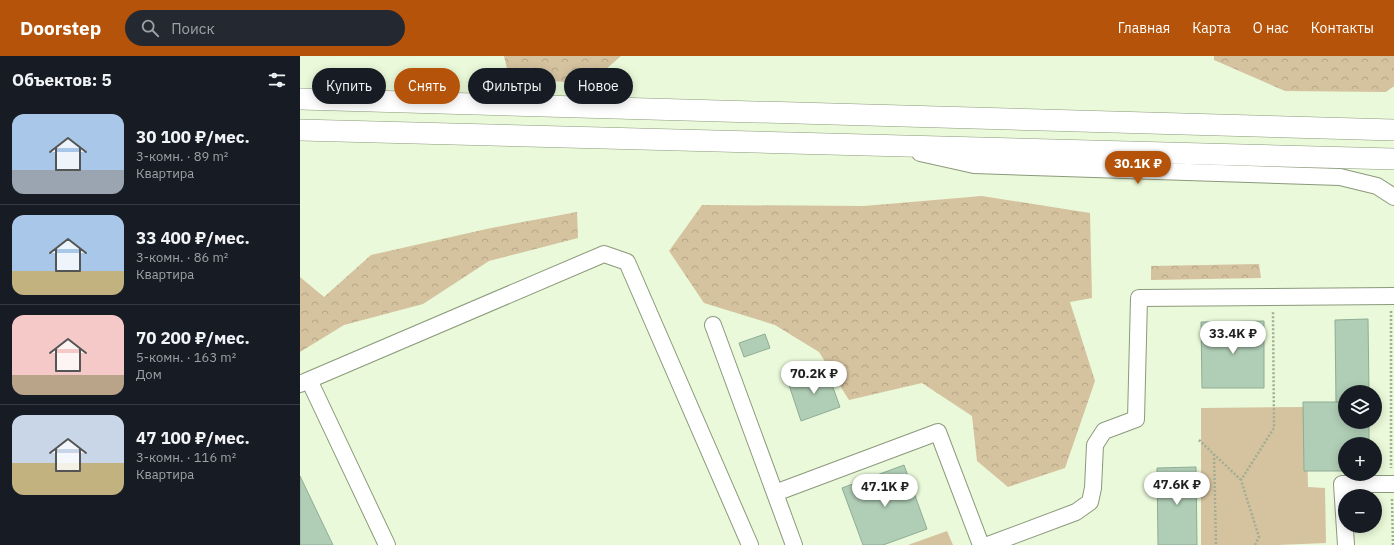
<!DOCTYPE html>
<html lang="ru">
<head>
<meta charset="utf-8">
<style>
  body { margin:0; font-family:"IBM Plex Sans",sans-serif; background:#242831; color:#f1f3f6; height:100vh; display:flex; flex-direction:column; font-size:15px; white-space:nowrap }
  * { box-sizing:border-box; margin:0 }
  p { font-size:13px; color:#9ea1a6 }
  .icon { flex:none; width:22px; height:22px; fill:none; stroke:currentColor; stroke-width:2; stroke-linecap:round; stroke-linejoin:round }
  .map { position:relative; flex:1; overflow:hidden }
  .details { display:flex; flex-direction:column; background:#171b24; width:300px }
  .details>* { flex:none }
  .top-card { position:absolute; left:12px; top:12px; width:380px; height:36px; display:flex; gap:8px }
  .controls { position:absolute; left:1038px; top:329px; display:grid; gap:8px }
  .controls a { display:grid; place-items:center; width:44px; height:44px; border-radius:50%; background:#171b24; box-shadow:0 2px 10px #0003; font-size:20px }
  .price { position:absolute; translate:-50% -34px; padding:0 9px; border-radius:14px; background:#fff; color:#222; font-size:13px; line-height:26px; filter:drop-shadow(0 1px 2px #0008) }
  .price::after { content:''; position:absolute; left:50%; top:24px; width:12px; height:9px; margin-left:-6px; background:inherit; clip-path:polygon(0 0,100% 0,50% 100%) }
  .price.selected { background:#b45309; color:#fff }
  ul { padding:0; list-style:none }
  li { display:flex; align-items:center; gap:12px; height:100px; padding:0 12px }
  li+li { border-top:1px solid #363941 }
  li span { display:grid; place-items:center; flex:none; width:112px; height:80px; border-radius:12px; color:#555 }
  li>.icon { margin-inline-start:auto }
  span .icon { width:48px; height:48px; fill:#fffc; stroke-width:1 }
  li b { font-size:17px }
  h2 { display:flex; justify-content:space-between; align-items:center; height:48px; padding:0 12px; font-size:17px }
  .tag { padding:0 14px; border-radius:18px; background:#171b24; box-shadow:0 2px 10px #0003; font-size:14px; line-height:36px }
  .tag.selected { background:#b45309; color:#fff }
  header { display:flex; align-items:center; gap:24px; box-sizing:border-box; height:56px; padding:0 20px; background:#b45309; color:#fff }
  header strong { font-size:19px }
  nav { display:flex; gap:22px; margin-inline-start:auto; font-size:14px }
  .search { width:280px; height:36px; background:#242831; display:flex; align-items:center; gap:10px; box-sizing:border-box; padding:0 14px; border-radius:22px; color:#9ea1a6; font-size:15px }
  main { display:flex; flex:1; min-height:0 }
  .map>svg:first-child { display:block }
  .forest { fill:url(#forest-crowns) }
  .park { fill:#d5c29f }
  .building { fill:#b0ceb6; stroke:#8fac94 }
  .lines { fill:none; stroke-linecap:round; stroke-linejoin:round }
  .minor-casing { stroke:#8b997b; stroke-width:18 }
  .major-casing { stroke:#8b997b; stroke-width:22 }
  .path { stroke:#a2ad94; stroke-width:2.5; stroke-dasharray:2 2; stroke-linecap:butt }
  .minor { stroke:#fff; stroke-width:16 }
  .major { stroke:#fff; stroke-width:21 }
</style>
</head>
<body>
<header>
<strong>Doorstep</strong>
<div class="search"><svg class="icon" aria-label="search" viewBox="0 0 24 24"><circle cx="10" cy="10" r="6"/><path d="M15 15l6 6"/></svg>Поиск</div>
<nav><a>Главная</a><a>Карта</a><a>О нас</a><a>Контакты</a></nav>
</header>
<main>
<section class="details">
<h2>Объектов: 5<svg class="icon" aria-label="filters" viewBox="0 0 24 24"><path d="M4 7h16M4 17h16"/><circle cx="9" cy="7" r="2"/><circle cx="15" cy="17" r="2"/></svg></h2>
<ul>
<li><span style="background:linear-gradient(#a9c7e8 70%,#9aa5b1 0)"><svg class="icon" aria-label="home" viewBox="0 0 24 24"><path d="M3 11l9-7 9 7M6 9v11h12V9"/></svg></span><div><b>30 100 ₽/мес.</b><p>3-комн. · 89 m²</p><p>Квартира</p></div></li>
<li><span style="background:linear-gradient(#a9c7e8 70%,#c2b280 0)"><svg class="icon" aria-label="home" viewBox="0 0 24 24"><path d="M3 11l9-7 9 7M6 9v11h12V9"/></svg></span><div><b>33 400 ₽/мес.</b><p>3-комн. · 86 m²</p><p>Квартира</p></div></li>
<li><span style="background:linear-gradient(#f6c9c9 75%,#b9a48a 0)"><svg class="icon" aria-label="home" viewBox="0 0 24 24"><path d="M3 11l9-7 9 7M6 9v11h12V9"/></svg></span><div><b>70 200 ₽/мес.</b><p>5-комн. · 163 m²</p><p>Дом</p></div></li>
<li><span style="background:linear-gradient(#c9d6e8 60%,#c2b280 0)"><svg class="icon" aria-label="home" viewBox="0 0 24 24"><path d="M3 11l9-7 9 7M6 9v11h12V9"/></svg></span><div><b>47 100 ₽/мес.</b><p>3-комн. · 116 m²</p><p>Квартира</p></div></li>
</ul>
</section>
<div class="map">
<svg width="1094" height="489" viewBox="0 0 1094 489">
  <defs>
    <pattern id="forest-crowns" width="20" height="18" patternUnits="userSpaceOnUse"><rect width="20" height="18" fill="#d5c29f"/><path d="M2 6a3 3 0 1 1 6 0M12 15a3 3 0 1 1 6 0" fill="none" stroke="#b6a687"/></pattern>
  </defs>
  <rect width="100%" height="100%" fill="#eaf9d9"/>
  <!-- forest -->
  <path class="forest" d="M204,0h117l-16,14 -40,12 -56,-5z
    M914,0h180v30l-8,6 -101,-1 -71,-31z
    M682,140l108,17 2,85 -22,4 25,79 -30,87 -57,19 -31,-26 -5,-45 -50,-33 -73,17 -30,-48 -44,-27 -71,-22 -35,-52 33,-46 162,1z
    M277,156l1,26 -89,23 -66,43 -79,21 -44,27v-75l24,20 47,-42 120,-27z
    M959,208l2,14 -110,2v-14z"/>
  <!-- park -->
  <path class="park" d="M1006,351l2,80 17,1 1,55 -48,2h-77v-137z
    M647,475l6,14h-45z"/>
  <!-- building -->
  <path class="building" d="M1068,263l1,73h-24v10h-9l-1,-82z
    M964,265v67h-62l-1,-66z
    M465,278l5,14 -26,9 -5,-14z
    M526,312l14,39 -39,14 -13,-39z
    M1003,346h42v20h24v22h-24v27h-41z
    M604,409l23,64 -44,16h-20l-21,-57z
    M896,411l1,78h-39l-1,-77z
    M0,420l33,69h-33z"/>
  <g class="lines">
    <defs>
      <path id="minor" d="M620,97l54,12 366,12 37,9 17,11
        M413,269l81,220
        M9,324l295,-126 23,8 123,283
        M0,328l9,-4 78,165
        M475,437l163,-61 43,113
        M688,489l88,-33 14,-10 3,-14 2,-43 9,-14 32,-12 3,-121 255,-2
        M1046,489l-4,-61h52"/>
      <path id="major" d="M0,43l1094,31
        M0,74l1094,29"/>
    </defs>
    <!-- minor casing -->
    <use href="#minor" class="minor-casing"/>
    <!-- major casing -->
    <use href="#major" class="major-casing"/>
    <!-- path -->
    <path class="path" d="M1091,255v157
      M899,384l42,40
      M914,398l2,91
      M1092,443l1,46
      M955,489l4,-8 -18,-57 33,-52 -1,-116"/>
    <!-- minor -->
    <use href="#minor" class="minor"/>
    <!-- major -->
    <use href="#major" class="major"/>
  </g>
</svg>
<div class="controls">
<a><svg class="icon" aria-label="layers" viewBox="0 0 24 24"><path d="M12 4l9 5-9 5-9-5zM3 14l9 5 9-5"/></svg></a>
<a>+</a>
<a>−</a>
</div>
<b class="price selected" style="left:838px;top:129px">30.1K ₽</b>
<b class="price" style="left:933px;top:299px">33.4K ₽</b>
<b class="price" style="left:514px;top:339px">70.2K ₽</b>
<b class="price" style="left:877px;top:450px">47.6K ₽</b>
<b class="price" style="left:585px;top:452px">47.1K ₽</b>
<div class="top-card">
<a class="tag">Купить</a>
<a class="tag selected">Снять</a>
<a class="tag">Фильтры</a>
<a class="tag">Новое</a>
</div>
</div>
</main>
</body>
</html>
